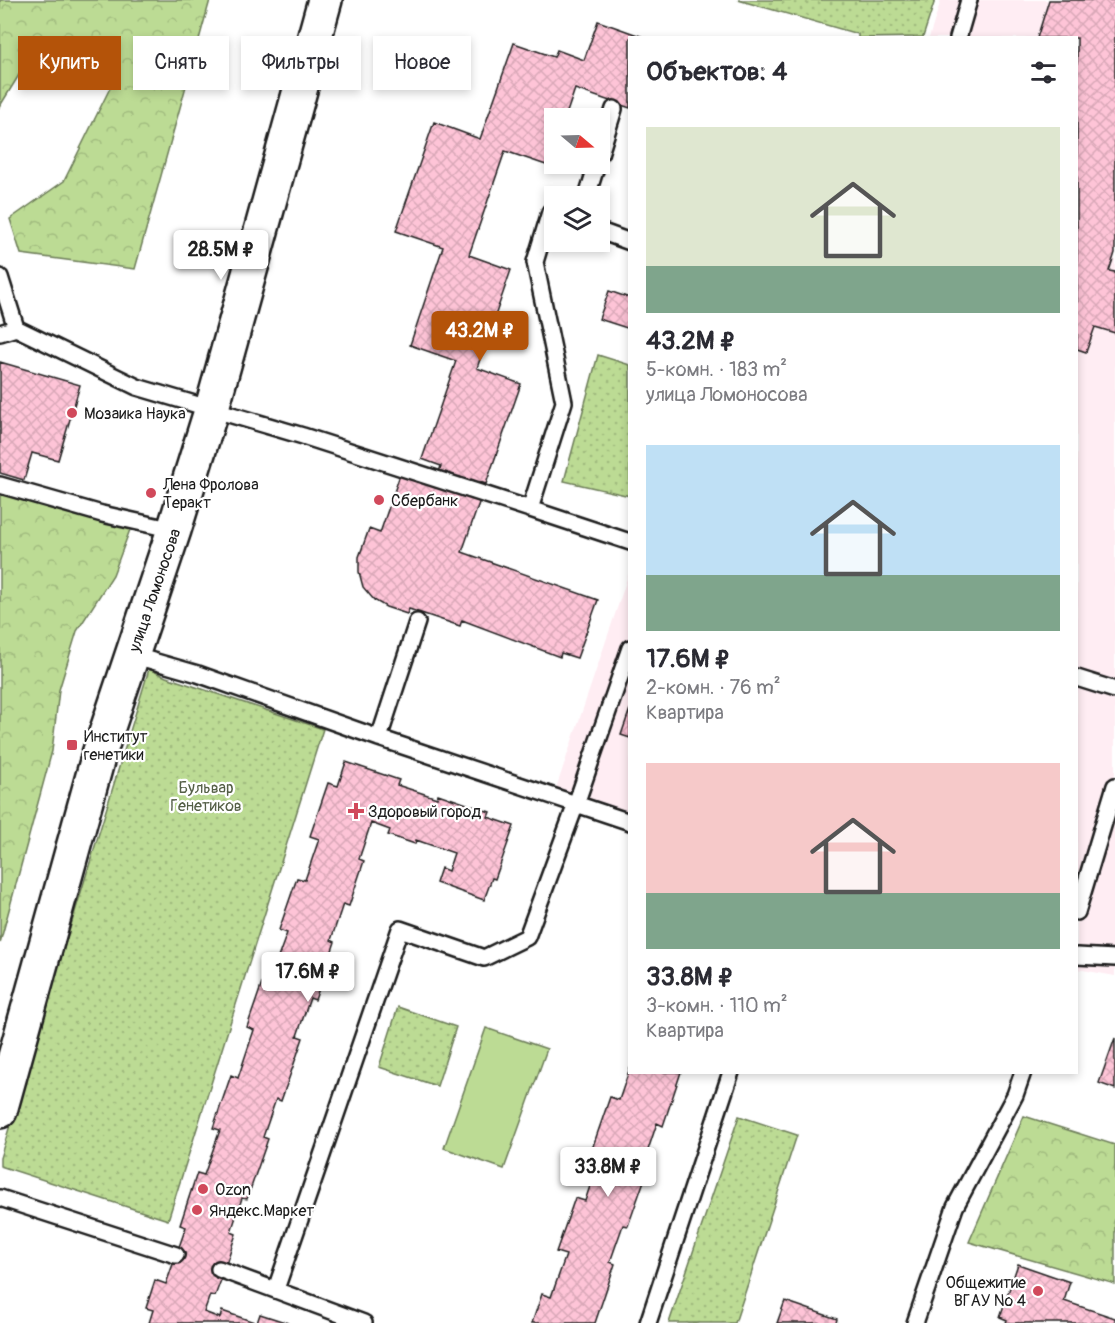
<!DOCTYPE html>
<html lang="ru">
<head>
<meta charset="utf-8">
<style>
  body { margin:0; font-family:Pangolin,sans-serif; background:#f2f2f3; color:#2b2b33; height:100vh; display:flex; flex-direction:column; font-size:22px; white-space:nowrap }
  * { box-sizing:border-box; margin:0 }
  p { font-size:20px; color:#7c7c81 }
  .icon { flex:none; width:33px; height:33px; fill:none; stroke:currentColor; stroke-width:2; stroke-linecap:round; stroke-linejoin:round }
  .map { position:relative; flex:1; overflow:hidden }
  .details { position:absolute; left:628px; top:36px; width:450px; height:1038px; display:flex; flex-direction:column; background:#fff; border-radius:0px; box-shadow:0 3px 9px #0003 }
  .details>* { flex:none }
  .top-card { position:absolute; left:18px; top:36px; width:520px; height:54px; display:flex; gap:12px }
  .needle { width:39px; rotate:109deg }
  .tools { position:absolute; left:544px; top:108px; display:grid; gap:12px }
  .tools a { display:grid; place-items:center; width:66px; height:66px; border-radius:0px; background:#fff; box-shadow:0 3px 9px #0003; font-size:30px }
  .price { position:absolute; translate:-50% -51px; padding:0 14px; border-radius:6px; background:#fff; color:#222; font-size:20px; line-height:39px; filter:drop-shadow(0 2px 3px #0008) }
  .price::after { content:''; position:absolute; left:50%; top:36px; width:18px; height:14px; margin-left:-9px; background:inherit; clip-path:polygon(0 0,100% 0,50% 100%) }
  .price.current { background:#b45309; color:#fff }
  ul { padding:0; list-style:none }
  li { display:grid; align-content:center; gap:12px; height:318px; padding:0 18px }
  li span { display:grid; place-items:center; height:186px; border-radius:0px; color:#555 }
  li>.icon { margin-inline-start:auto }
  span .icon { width:108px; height:108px; fill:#fffc; stroke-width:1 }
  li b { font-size:26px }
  h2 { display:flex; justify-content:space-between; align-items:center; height:72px; padding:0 18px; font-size:26px }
  .chip { padding:0 21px; border-radius:0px; background:#fff; box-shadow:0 3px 9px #0003; font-size:21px; line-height:54px }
  .chip.current { background:#b45309; color:#fff }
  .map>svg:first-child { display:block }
  .built { fill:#ffedf3 }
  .green { fill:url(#green-dots); stroke:#6c7c58; stroke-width:1.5 }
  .forest { fill:url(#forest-crowns); stroke:#6c7c58; stroke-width:1.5 }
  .pitch { fill:#bcdb94; stroke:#6c7c58; stroke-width:1.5 }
  .building { fill:url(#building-cross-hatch); stroke:#1c1c1c; stroke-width:1.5 }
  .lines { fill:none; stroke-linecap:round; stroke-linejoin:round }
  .lane-casing { stroke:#1c1c1c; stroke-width:20 }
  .secondary-casing { stroke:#1c1c1c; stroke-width:38 }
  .lane { stroke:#fff; stroke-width:15 }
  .secondary { stroke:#fff; stroke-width:33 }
  .poi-dot { fill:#d1495b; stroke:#fff; stroke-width:2 }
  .labels { text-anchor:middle; stroke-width:4.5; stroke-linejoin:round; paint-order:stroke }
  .poi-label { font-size:16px; fill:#1c1c1c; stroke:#fff; text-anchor:start }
  .street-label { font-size:16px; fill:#1c1c1c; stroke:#fff }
  .park-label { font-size:16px; fill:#545f46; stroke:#fff }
</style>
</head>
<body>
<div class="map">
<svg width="1115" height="1323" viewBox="0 0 1115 1323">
  <defs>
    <pattern id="green-dots" width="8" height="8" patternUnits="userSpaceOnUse" patternTransform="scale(1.5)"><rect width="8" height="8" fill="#bcdb94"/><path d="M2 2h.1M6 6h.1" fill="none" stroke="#a1bb7f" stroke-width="1.8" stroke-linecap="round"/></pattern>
    <pattern id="forest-crowns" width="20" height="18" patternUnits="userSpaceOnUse" patternTransform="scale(1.5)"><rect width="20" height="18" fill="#bcdb94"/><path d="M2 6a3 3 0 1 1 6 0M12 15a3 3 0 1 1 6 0" fill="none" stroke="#a1bb7f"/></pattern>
    <pattern id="building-cross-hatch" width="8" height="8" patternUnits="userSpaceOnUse" patternTransform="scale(1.5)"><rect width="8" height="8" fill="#fec4d7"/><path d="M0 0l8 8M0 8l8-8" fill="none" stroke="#d9a8b8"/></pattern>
  </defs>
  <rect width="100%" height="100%" fill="#fff"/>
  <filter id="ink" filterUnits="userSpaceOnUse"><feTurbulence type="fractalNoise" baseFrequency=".0167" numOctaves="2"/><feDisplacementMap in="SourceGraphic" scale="12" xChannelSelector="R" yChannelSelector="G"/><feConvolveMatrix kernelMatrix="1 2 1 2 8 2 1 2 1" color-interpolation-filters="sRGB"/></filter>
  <g filter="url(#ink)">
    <!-- built -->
    <path class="built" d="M941,0h174v976l-38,-7v-931h-148z
      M630,570v259l-79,-26z"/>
    <!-- green -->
    <path class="green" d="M738,0h197l-12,37 -65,1v-4z
      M598,355l32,10v131l-66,-15z
      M149,669l17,8 157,52 -155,491 -168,-54v-8z
      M398,1007l58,20 -19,59 -58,-19z
      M739,1116l58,19 -62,188h-66z"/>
    <!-- forest -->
    <path class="forest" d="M0,0h210l-75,269 -114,-15 -11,-35 54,-38 47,-95 -84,-24 -27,44z
      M0,481l134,38 -21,56 -36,56 -18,59 -7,61 -52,192z
      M1024,1116l91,29v139l-146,-42z"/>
    <!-- pitch -->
    <path class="pitch" d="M486,1028l61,21 -43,120 -60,-21z"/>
    <!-- building -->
    <path class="building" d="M1049,0h66v253l-6,18 6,1v61l-20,-6 -9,25 -9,-3v-311h-40z
      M598,21l48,17h-16v70l-55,-19 -10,29h-10v30l-6,18 -44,-15 -36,104 42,15 -34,98 44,16 -35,100 -15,-5 -5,16 14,5 -18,52 136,48 -21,58 -16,-5 -1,4 -98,-37 -2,6 -51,-17 -2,5 -21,-7 -12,-7 -11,-13 -4,-15v-15l10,-28 11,4 22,-64 34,12 5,-15 -19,-7 34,-98 -46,-16 33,-98 -47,-16 38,-109 46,17 34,-96 40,14 3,-7 27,10z
      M609,291l21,7v31l-31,-10z
      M0,362l80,23 -22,75 -26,-7 -8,27 -24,-7z
      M630,709v29l-9,-3z
      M346,762l53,18 -2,5 40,13 1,-4 52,18 -2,5 26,9 -19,53 -3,-1 -8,22 -48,-17 5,-15 7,3 6,-18 -38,-13 -1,4 -27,-9 2,-5 -19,-7 -12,36 5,2 -15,45 -6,-2 -12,36 4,2 -20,58 -5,-2 -13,38 6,2 -22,63 -5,-2 -13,38 5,2 -21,60 -5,-1 -11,34 5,2 -11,33 -5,-2 -4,13 5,2 -6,16 -5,-1 -6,17 16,6 2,-7 35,12h-108l4,-13 -7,-2 9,-28 11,4 20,-57 -6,-2 17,-52 7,2 16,-45 -7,-2 18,-53 7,3 16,-48 -7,-3 19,-55 6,2 15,-41 -8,-3 18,-52 8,2 14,-41 -9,-3 18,-53 10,3z
      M1115,1038v51l-16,-6z
      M630,1068v4h51l-18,54 -6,-3 -12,36 6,2 -23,65 -5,-1 -13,37 5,2 -20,59h-63l10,-29 9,3 15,-42 -10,-3 19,-54 10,3 16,-48 -9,-4 18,-52 9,3z
      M1018,1264l52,18 -6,19 51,17v5h-109l1,-3 -7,-3z
      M785,1301l52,18 -1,4h-59z
      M260,1314l28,9h-31z"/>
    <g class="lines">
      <defs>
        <path id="lane" d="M958,38l11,-38
          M600,154l14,-45
          M587,196l10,-32
          M555,214l-5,-2 -15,50 29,140 -34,107 100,33
          M600,231l30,11
          M0,277l16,51
          M0,333l16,-5 121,59 166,49 227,73
          M0,485l102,29 72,16
          M132,655l66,19 181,64 251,84
          M1077,678l38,12
          M379,738l38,-116
          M1077,912l38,-126
          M1077,956l38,2
          M0,1198l176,57
          M219,1269l145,54
          M276,1289l124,-360 84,29 43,-21 49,-133 54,-156
          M648,1323l83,-251
          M915,1323l40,-116 60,-112 8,-23"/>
        <path id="secondary" d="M0,1111l99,-357 75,-224 38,-122 113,-408"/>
      </defs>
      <!-- lane casing -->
      <use href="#lane" class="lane-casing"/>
      <!-- secondary casing -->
      <use href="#secondary" class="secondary-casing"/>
      <!-- lane -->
      <use href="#lane" class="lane"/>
      <!-- secondary -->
      <use href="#secondary" class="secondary"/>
    </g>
  </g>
  <!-- markers -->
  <g class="poi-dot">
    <circle cx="72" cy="413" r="6"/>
    <circle cx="151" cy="493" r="6"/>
    <circle cx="379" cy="500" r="6"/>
    <rect x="66" y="739" width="12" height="12" rx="3"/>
    <path d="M353 802h6v6h6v6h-6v6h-6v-6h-6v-6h6z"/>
    <circle cx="203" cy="1189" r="6"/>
    <circle cx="197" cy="1210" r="6"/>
    <circle cx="1038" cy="1291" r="6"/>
  </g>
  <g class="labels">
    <!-- poi labels -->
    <g class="poi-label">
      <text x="84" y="419">Мозаика Наука</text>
      <text x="163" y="490">Лена Фролова<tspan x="163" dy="18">Теракт</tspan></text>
      <text x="391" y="506">Сбербанк</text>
      <text x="84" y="742">Институт<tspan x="84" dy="18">генетики</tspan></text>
      <text x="368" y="817">Здоровый город</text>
      <text x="215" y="1195">Ozon</text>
      <text x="209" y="1216">Яндекс.Маркет</text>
      <text x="1026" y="1288" text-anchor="end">Общежитие<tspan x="1026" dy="18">ВГАУ № 4</tspan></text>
    </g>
    <!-- street labels -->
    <g class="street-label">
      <text transform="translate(154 590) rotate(-71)" y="6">улица Ломоносова</text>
    </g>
    <!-- park labels -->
    <g class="park-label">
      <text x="206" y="793">Бульвар<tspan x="206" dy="18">Генетиков</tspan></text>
    </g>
  </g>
</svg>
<div class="tools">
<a><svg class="needle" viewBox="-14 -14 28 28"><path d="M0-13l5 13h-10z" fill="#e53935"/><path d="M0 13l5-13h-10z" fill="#7c7c81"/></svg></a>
<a><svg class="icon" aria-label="layers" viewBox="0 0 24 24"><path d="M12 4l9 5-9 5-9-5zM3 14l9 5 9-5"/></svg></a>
</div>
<b class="price" style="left:221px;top:281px">28.5M ₽</b>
<b class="price current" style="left:480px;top:362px">43.2M ₽</b>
<b class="price" style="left:308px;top:1003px">17.6M ₽</b>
<b class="price" style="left:608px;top:1198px">33.8M ₽</b>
<div class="top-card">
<a class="chip current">Купить</a>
<a class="chip">Снять</a>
<a class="chip">Фильтры</a>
<a class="chip">Новое</a>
</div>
<section class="details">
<h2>Объектов: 4<svg class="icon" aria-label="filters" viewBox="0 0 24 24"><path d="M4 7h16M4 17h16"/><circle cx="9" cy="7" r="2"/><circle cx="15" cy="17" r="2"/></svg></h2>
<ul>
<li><span style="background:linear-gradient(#dfe7d0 75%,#7fa58c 0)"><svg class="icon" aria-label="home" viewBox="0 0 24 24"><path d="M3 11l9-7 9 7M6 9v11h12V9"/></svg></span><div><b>43.2M ₽</b><p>5-комн. · 183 m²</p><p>улица Ломоносова</p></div></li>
<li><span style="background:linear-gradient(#bfe0f5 70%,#7fa58c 0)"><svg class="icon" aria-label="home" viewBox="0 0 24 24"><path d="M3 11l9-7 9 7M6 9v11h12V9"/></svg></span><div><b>17.6M ₽</b><p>2-комн. · 76 m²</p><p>Квартира</p></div></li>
<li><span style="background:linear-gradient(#f6c9c9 70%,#7fa58c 0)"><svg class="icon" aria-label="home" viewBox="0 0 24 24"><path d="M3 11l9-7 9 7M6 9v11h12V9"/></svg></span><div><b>33.8M ₽</b><p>3-комн. · 110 m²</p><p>Квартира</p></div></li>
</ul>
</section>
</div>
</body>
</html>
